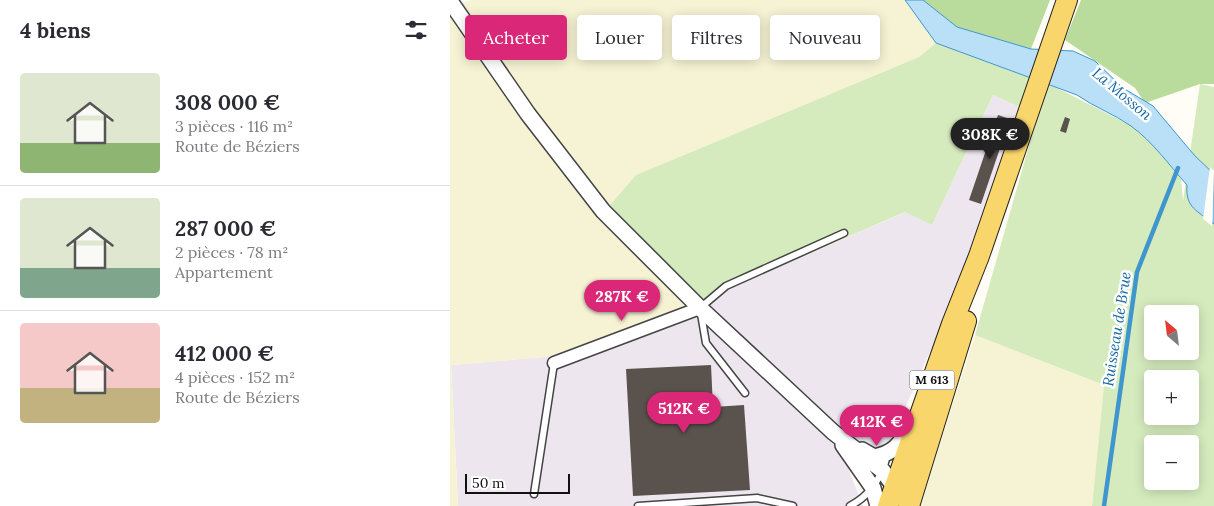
<!DOCTYPE html>
<html lang="fr">
<head>
<meta charset="utf-8">
<style>
  body { margin:0; font-family:Lora,serif; background:#f7f7f7; color:#2b2b33; height:100vh; display:flex; flex-direction:column; font-size:19px; white-space:nowrap }
  * { box-sizing:border-box; margin:0 }
  p { font-size:16px; color:#7c7c81 }
  .icon { flex:none; width:28px; height:28px; fill:none; stroke:currentColor; stroke-width:2; stroke-linecap:round; stroke-linejoin:round }
  .map { position:relative; flex:1; overflow:hidden }
  .sheet { display:flex; flex-direction:column; background:#fff; width:450px }
  .sheet>* { flex:none }
  .banner { position:absolute; left:15px; top:15px; width:475px; height:45px; display:flex; gap:10px }
  .needle { width:32px; rotate:332deg }
  .fabs { position:absolute; left:694px; top:305px; display:grid; gap:10px }
  .fabs a { display:grid; place-items:center; width:55px; height:55px; border-radius:5px; background:#fff; box-shadow:0 2px 12px #0003; font-size:25px }
  .scale { position:absolute; left:15px; bottom:12px; width:105px; box-sizing:border-box; padding-left:5px; border:2px solid #111; border-top:0; font-size:14px; line-height:18px; white-space:nowrap; color:#111; -webkit-text-stroke:4px #fff; paint-order:stroke }
  .price { position:absolute; translate:-50% -42px; padding:0 11px; border-radius:18px; background:#db2777; color:#fff; font-size:16px; line-height:32px; filter:drop-shadow(0 1px 2px #0008) }
  .price::after { content:''; position:absolute; left:50%; top:30px; width:15px; height:11px; margin-left:-8px; background:inherit; clip-path:polygon(0 0,100% 0,50% 100%) }
  .price.selected { background:#222; color:#fff }
  ul { padding:0; list-style:none }
  li { display:flex; align-items:center; gap:15px; height:125px; padding:0 20px }
  li+li { border-top:1px solid #e1e1e2 }
  li span { display:grid; place-items:center; flex:none; width:140px; height:100px; border-radius:5px; color:#555 }
  li>.icon { margin-inline-start:auto }
  span .icon { width:60px; height:60px; fill:#fffc; stroke-width:1 }
  li b { font-size:21px }
  h2 { display:flex; justify-content:space-between; align-items:center; height:60px; padding:0 20px; font-size:21px }
  .chip { padding:0 18px; border-radius:5px; background:#fff; box-shadow:0 2px 12px #0003; font-size:18px; line-height:45px }
  .chip.selected { background:#db2777; color:#fff }
  main { display:flex; flex:1; min-height:0 }
  .map>svg:first-child { display:block }
  .industrial { fill:#eee6ef }
  .farmland { fill:#f6f3d4 }
  .green { fill:#d5ebbd; fill-rule:evenodd }
  .forest { fill:#b9dc9c }
  .water { fill:#b9e0f7; stroke:#3f96cf }
  .pier { fill:#fffdf5 }
  .lines { fill:none; stroke-linecap:round; stroke-linejoin:round }
  .stream { stroke:#3f96cf; stroke-width:4.5 }
  .building { fill:#5a524d }
  .service-casing { stroke:#444; stroke-width:9 }
  .minor-casing { stroke:#444; stroke-width:15 }
  .tertiary-casing { stroke:#444; stroke-width:18 }
  .primary-casing { stroke:#222; stroke-width:22 }
  .service { stroke:#fff; stroke-width:6 }
  .minor { stroke:#fff; stroke-width:12 }
  .tertiary { stroke:#fff; stroke-width:15 }
  .primary { stroke:#f9d66b; stroke-width:20 }
  .labels { text-anchor:middle; stroke-width:5; stroke-linejoin:round; paint-order:stroke }
  .shield { fill:#fff; stroke:#585858; stroke-width:1 }
  .shield-label { font-size:12px; font-weight:bold; fill:#111 }
  .water-label { font-size:15px; font-style:italic; fill:#1768a6; stroke:#fff }
</style>
</head>
<body>
<main>
<section class="sheet">
<h2>4 biens<svg class="icon" aria-label="filters" viewBox="0 0 24 24"><path d="M4 7h16M4 17h16"/><circle cx="9" cy="7" r="2"/><circle cx="15" cy="17" r="2"/></svg></h2>
<ul>
<li><span style="background:linear-gradient(#dfe7d0 70%,#8fb573 0)"><svg class="icon" aria-label="home" viewBox="0 0 24 24"><path d="M3 11l9-7 9 7M6 9v11h12V9"/></svg></span><div><b>308 000 €</b><p>3 pièces · 116 m²</p><p>Route de Béziers</p></div></li>
<li><span style="background:linear-gradient(#dfe7d0 70%,#7fa58c 0)"><svg class="icon" aria-label="home" viewBox="0 0 24 24"><path d="M3 11l9-7 9 7M6 9v11h12V9"/></svg></span><div><b>287 000 €</b><p>2 pièces · 78 m²</p><p>Appartement</p></div></li>
<li><span style="background:linear-gradient(#f6c9c9 65%,#c2b280 0)"><svg class="icon" aria-label="home" viewBox="0 0 24 24"><path d="M3 11l9-7 9 7M6 9v11h12V9"/></svg></span><div><b>412 000 €</b><p>4 pièces · 152 m²</p><p>Route de Béziers</p></div></li>
</ul>
</section>
<div class="map">
<svg width="764" height="506" viewBox="0 0 764 506">
  <rect width="100%" height="100%" fill="#fffdf5"/>
  <!-- industrial -->
  <path class="industrial" d="M543,95l29,13 -78,212 -64,145 -177,-165 203,-88 26,13z
    M244,315l30,25 118,112 21,54h-405l-7,-141 104,-9z"/>
  <!-- farmland -->
  <path class="farmland" d="M21,0h434l31,43 -17,14 -283,118 -27,31 -76,-96 -74,-106z
    M0,17l69,98 78,103 97,97 -139,41 -104,9 7,141h-8z
    M525,335l129,50 -12,121h-172z"/>
  <!-- green -->
  <path class="green" d="M486,43l94,34 -8,31 -29,-13 -61,130 -27,-13 -202,88 -94,-94 27,-31 283,-118z
    M597,83l83,42 20,17 31,36 2,23 17,-117 14,3v419h-122l12,-121 -129,-50zM702,314h38v37h-38zM702,379h38v37h-38zM702,444h38v37h-38z"/>
  <!-- forest -->
  <path class="forest" d="M473,0h127l-19,49 -74,-22z
    M631,0h133v84h-14l-55,19 -10,-15 -70,-48z"/>
  <!-- water -->
  <path class="water" d="M455,0h18l34,27 74,22 42,2 22,10 28,27 30,18 42,50 19,18v50c-16,-13 -29,-16 -27,-39 -18,-20 -34,-43 -56,-59 -17,-12 -37,-19 -54,-31l-141,-52z"/>
  <!-- pier -->
  <path class="pier" d="M760,167l4,4 -2,55 -9,-7z"/>
  <g class="lines">
    <!-- stream -->
    <path class="stream" d="M654,506l33,-234 41,-104"/>
  </g>
  <!-- building -->
  <path class="building" d="M548,115l12,4 -29,85 -12,-4z
    M615,117l5,2 -4,14 -6,-2z
    M261,365l2,42 31,-2 6,85 -117,6 -7,-127z"/>
  <g class="lines">
    <defs>
      <path id="service" d="M295,393l-39,-50 -6,-35 26,-22 118,-53
        M84,494l20,-131
        M188,506l119,-8 36,8
        M400,506c21,-11 32,-29 37,-51"/>
      <path id="minor" d="M104,363l146,-55"/>
      <path id="tertiary" d="M0,1l78,113 75,97 97,97 133,124 50,39 12,17 5,3
        M393,445l30,43 5,18
        M412,450l12,7c20,-4 25,-12 35,-28"/>
      <path id="primary" d="M438,506l64,-182 27,-68 88,-256
        M459,506l57,-185"/>
    </defs>
    <!-- service casing -->
    <use href="#service" class="service-casing"/>
    <!-- minor casing -->
    <use href="#minor" class="minor-casing"/>
    <!-- tertiary casing -->
    <use href="#tertiary" class="tertiary-casing"/>
    <!-- primary casing -->
    <use href="#primary" class="primary-casing"/>
    <!-- service -->
    <use href="#service" class="service"/>
    <!-- minor -->
    <use href="#minor" class="minor"/>
    <!-- tertiary -->
    <use href="#tertiary" class="tertiary"/>
    <!-- primary -->
    <use href="#primary" class="primary"/>
  </g>
  <g class="labels">
    <!-- shield labels -->
    <rect class="shield" x="459.5" y="370.5" width="45" height="19" rx="4"/>
    <g class="shield-label">
      <text x="482" y="384">M 613</text>
    </g>
    <!-- water labels -->
    <g class="water-label">
      <text transform="translate(672 94) rotate(40)" y="5">La Mosson</text>
      <text transform="translate(667 329) rotate(-81)" y="5">Ruisseau de Brue</text>
    </g>
  </g>
</svg>
<div class="fabs">
<a><svg class="needle" viewBox="-14 -14 28 28"><path d="M0-13l5 13h-10z" fill="#e53935"/><path d="M0 13l5-13h-10z" fill="#7c7c81"/></svg></a>
<a>+</a>
<a>−</a>
</div>
<div class="scale">50 m</div>
<b class="price selected" style="left:540px;top:160px">308K €</b>
<b class="price" style="left:172px;top:322px">287K €</b>
<b class="price" style="left:234px;top:434px">512K €</b>
<b class="price" style="left:427px;top:447px">412K €</b>
<div class="banner">
<a class="chip selected">Acheter</a>
<a class="chip">Louer</a>
<a class="chip">Filtres</a>
<a class="chip">Nouveau</a>
</div>
</div>
</main>
</body>
</html>
